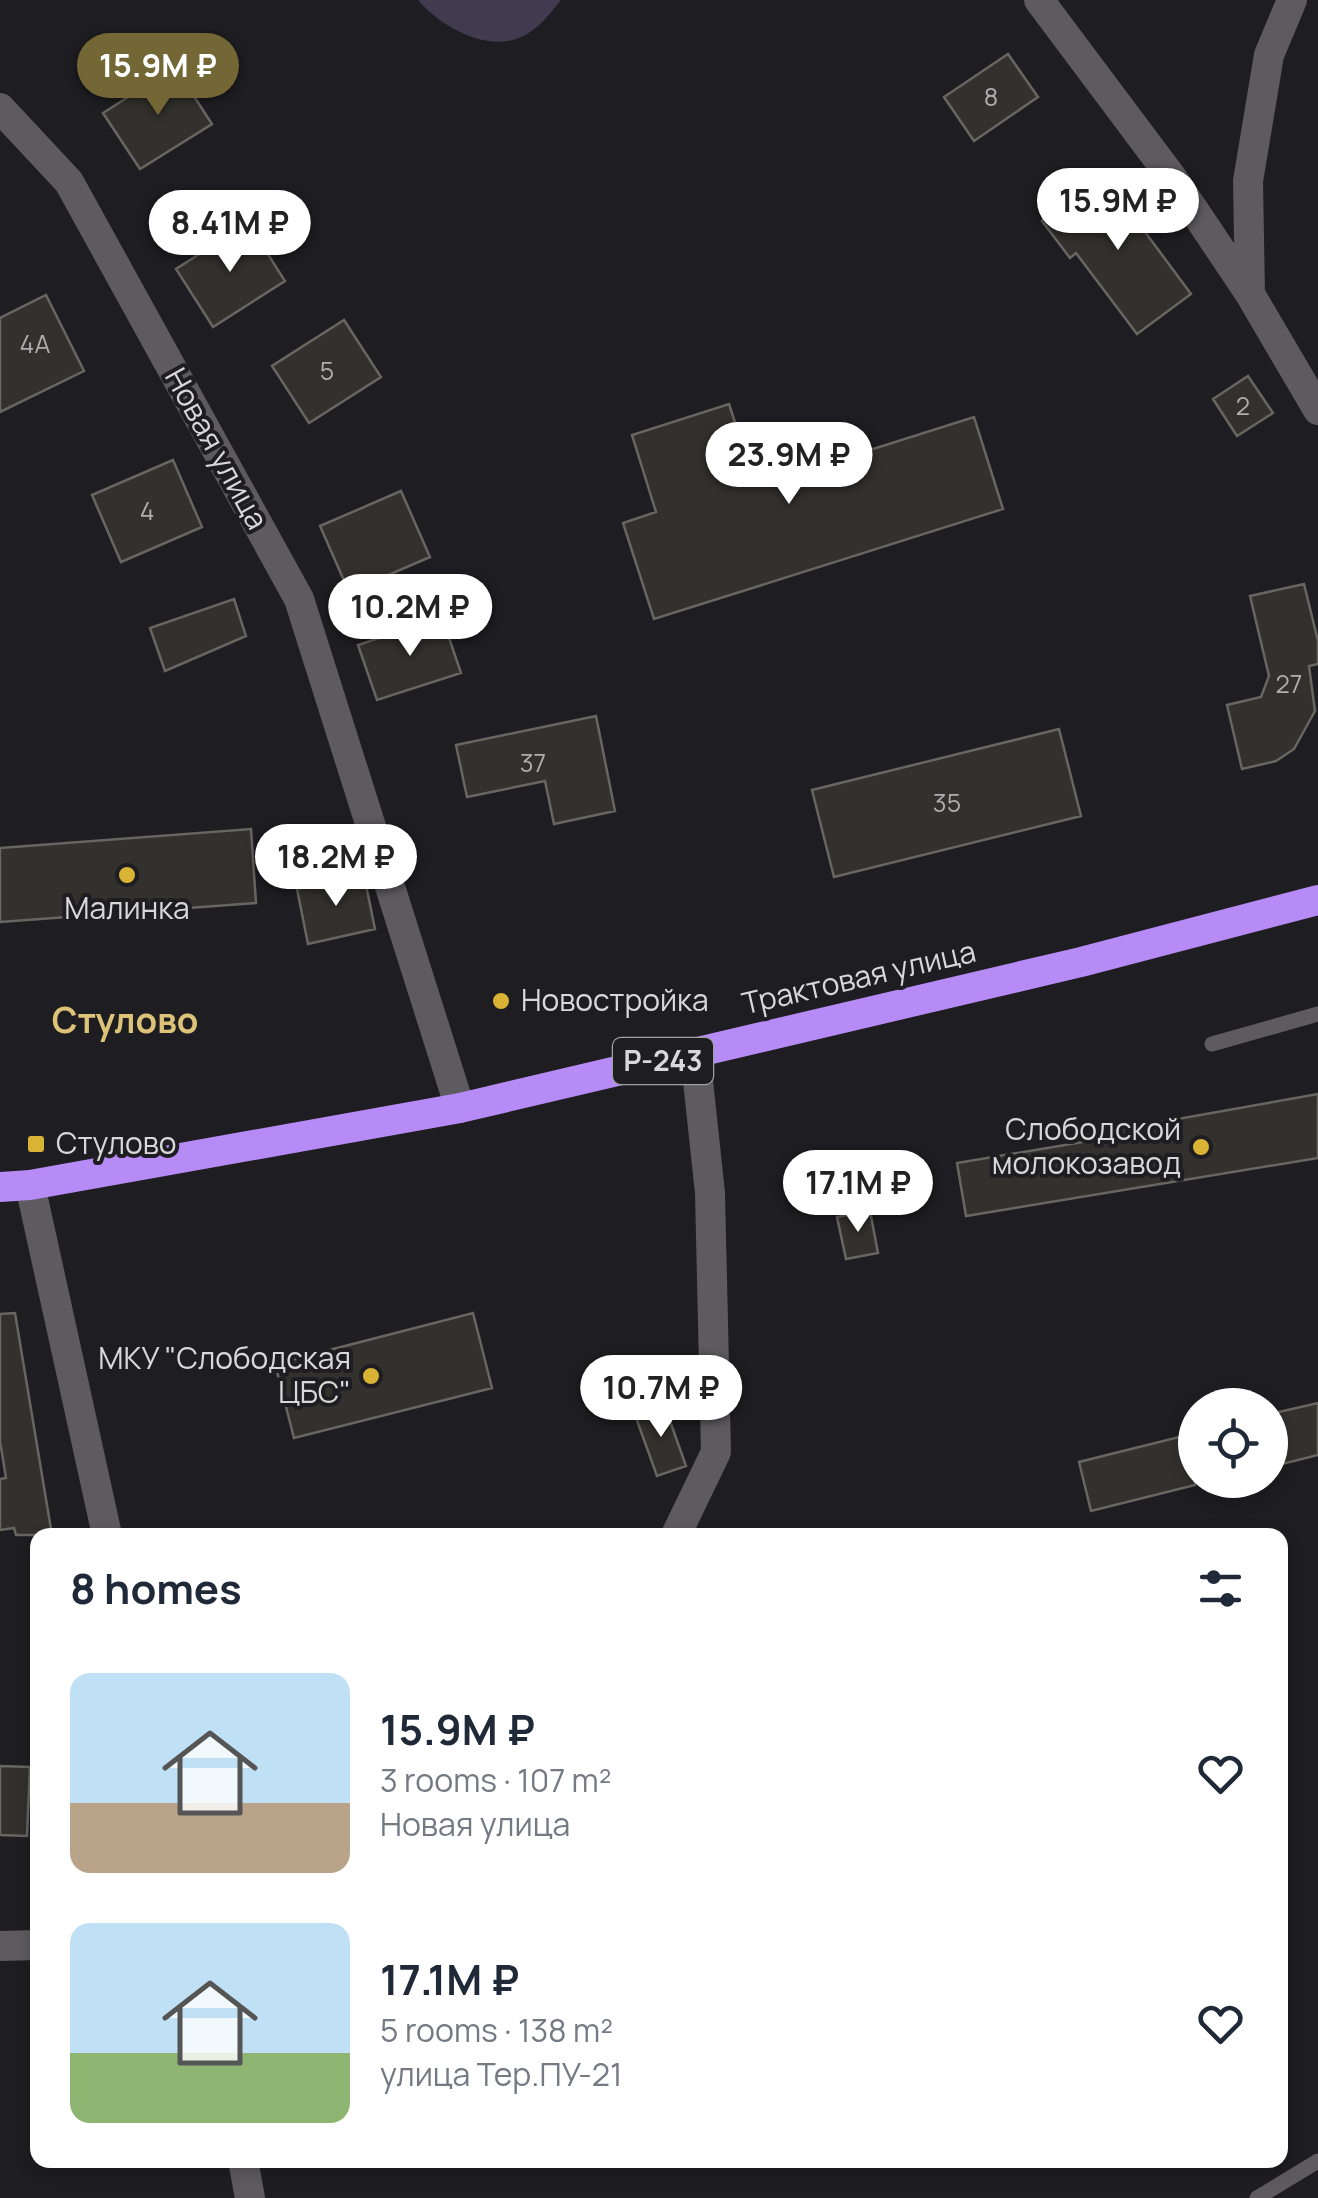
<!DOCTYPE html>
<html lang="en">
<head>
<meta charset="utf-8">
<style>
  body { margin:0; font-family:Manrope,sans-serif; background:#f6f6f7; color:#1f2937; height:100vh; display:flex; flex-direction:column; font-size:38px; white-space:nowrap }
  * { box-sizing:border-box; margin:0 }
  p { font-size:32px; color:#747a83 }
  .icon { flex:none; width:55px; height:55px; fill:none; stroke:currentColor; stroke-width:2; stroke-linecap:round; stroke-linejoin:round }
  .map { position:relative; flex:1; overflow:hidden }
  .side { position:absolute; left:30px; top:1528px; width:1258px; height:640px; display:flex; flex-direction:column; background:#fff; border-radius:20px; box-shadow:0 5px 15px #0003 }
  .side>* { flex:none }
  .fabs { position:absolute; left:1178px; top:1388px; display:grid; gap:20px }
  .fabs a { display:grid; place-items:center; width:110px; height:110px; border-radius:50%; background:#fff; box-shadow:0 5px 15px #0003; font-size:50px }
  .price { position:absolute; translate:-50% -85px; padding:0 22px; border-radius:35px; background:#fff; color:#222; font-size:32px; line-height:65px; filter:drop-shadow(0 2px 5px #0008) }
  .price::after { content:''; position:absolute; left:50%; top:60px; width:30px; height:22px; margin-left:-15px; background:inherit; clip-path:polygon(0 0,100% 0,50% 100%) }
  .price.current { background:#736736; color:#fff }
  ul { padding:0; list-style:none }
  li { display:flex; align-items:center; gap:30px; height:250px; padding:0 40px }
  li span { display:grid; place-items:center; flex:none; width:280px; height:200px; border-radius:20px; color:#555 }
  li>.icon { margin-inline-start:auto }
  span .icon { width:120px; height:120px; fill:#fffc; stroke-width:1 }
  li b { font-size:42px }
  h2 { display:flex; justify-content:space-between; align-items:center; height:120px; padding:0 40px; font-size:42px }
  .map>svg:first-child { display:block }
  .green { fill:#423b4f }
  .building { fill:#32312d; stroke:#676661; stroke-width:2.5 }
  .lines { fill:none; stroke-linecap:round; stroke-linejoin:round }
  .lane { stroke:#5d5b60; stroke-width:15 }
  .street { stroke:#5d5b60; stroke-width:30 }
  .highway { stroke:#b68bf5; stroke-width:30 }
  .poi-dot { fill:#d9b334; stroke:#1e1d21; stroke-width:4 }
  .labels { text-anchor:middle; stroke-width:8; stroke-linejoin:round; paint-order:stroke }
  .number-label { font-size:25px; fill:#aeaeaf }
  .shield { fill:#1e1d21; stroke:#a09fa2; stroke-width:2.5 }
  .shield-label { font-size:28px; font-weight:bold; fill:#d8d7da }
  .street-label { font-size:30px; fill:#d8d7da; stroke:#1e1d21 }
  .poi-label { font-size:30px; fill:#d8d7da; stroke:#1e1d21; text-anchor:start }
  .quarter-label { font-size:35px; font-weight:bold; fill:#ddc377; stroke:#1e1d21 }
</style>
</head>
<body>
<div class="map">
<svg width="1318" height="2198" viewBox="0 0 1318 2198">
  <rect width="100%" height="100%" fill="#1e1d21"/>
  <!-- green -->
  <path class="green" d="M418,0h143c-12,15 -24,31 -42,38 -34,14 -80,-13 -101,-38z"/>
  <!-- building -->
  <path class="building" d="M1008,54l30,43 -64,44 -30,-44z
    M175,67l37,57 -72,45 -37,-56z
    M1106,173l28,38 -3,2 60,81 -54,40 -61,-81 -6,5 -28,-37z
    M248,223l37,58 -72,46 -37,-58z
    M46,295l38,76 -84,41v-94z
    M344,320l37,57 -72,46 -37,-57z
    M1248,376l25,37 -36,23 -24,-37z
    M729,404l27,82 218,-69 29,92 -349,110 -31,-96 33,-11 -24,-77z
    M173,460l29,67 -81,35 -29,-67z
    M401,491l29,66 -81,35 -29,-66z
    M1304,584l14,57v23l-9,2 6,45 -21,38 -18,12 -34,8 -15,-64 34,-8 8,-21 -19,-80z
    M234,599l12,37 -81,35 -15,-43z
    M442,617l19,56 -84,27 -19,-55z
    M596,716l19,95 -61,13 -9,-43 -78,16 -11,-52z
    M1059,729l22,87 -247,61 -22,-87z
    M251,829l5,74 -256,19v-74z
    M364,875l11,54 -67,15 -11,-55z
    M1318,1094v64l-352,58 -9,-53 126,-21 -1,-6z
    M870,1211l8,42 -32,6 -9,-42z
    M15,1313l37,222h-36l-2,-7 -14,2v-51l6,-1 -6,-37v-127z
    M473,1313l19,75 -198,50 -19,-74z
    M1318,1403v52l-48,12v-53z
    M664,1404l22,62 -29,10 -22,-61z
    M1195,1433v52l-104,26 -12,-49z
    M0,1766l30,1 -3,69 -27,-1z"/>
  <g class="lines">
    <!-- lane -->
    <path class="lane" d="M1212,1044l106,-30
      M1257,2198l61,-37"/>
    <!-- street -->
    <path class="street" d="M1039,0l134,179 77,115 68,116
      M0,108l69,74 230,417 161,509
      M1250,294l-2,-113 21,-126 23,-55
      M30,1185l77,350
      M676,1535l40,-83 -6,-259 -15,-140
      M0,1946l38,-1
      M243,2160l7,38"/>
    <!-- highway -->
    <path class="highway" d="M0,1187l30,-2 430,-77 621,-146 237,-62"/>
  </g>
  <!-- markers -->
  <g class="poi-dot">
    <circle cx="127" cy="875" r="10"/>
    <circle cx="501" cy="1001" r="10"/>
    <rect x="26" y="1134" width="20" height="20" rx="5"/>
    <circle cx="1201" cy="1147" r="10"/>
    <circle cx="371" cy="1376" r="10"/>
  </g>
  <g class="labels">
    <!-- number labels -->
    <g class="number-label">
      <text x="991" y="106">8</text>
      <text x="35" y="353">4А</text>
      <text x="327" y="380">5</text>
      <text x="1243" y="415">2</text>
      <text x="147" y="520">4</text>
      <text x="1289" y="693">27</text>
      <text x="533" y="772">37</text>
      <text x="947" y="812">35</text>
    </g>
    <!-- shield labels -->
    <rect class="shield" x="613" y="1038" width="100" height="46" rx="8"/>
    <g class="shield-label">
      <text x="663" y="1071">Р-243</text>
    </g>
    <!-- street labels -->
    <g class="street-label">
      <text transform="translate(216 449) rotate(61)" y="10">Новая улица</text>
      <text transform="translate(859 978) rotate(-13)" y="10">Трактовая улица</text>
    </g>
    <!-- poi labels -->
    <g class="poi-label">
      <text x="127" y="919" text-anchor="middle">Малинка</text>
      <text x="521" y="1011">Новостройка</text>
      <text x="1181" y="1140" text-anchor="end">Слободской<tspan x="1181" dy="34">молокозавод</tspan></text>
      <text x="56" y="1154">Стулово</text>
      <text x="351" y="1369" text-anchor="end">МКУ "Слободская<tspan x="351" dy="34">ЦБС"</tspan></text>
    </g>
    <!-- quarter labels -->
    <g class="quarter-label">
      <text x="125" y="1033">Стулово</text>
    </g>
  </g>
</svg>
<div class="fabs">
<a><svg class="icon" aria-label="locate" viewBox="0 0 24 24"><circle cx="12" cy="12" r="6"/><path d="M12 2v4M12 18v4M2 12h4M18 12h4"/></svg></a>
</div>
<b class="price current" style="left:158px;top:118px">15.9M ₽</b>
<b class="price" style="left:1118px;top:253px">15.9M ₽</b>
<b class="price" style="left:230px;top:275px">8.41M ₽</b>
<b class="price" style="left:789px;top:507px">23.9M ₽</b>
<b class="price" style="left:410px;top:659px">10.2M ₽</b>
<b class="price" style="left:336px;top:909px">18.2M ₽</b>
<b class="price" style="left:858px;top:1235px">17.1M ₽</b>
<b class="price" style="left:661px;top:1440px">10.7M ₽</b>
<section class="side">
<h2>8 homes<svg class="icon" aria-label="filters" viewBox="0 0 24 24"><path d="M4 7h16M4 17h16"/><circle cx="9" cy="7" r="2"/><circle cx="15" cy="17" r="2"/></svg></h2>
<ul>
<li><span style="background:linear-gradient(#bfe0f5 65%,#b9a48a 0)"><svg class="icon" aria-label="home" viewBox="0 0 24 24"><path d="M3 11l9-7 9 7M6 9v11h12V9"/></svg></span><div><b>15.9M ₽</b><p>3 rooms · 107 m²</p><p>Новая улица</p></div><svg class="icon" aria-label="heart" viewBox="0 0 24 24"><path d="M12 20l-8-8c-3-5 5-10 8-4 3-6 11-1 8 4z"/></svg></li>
<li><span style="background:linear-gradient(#bfe0f5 65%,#8fb573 0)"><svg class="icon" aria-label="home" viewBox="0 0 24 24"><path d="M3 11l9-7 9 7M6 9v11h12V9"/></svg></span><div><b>17.1M ₽</b><p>5 rooms · 138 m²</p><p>улица Тер.ПУ-21</p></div><svg class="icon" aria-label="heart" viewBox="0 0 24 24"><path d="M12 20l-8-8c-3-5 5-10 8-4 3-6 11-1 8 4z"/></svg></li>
</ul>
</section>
</div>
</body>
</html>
